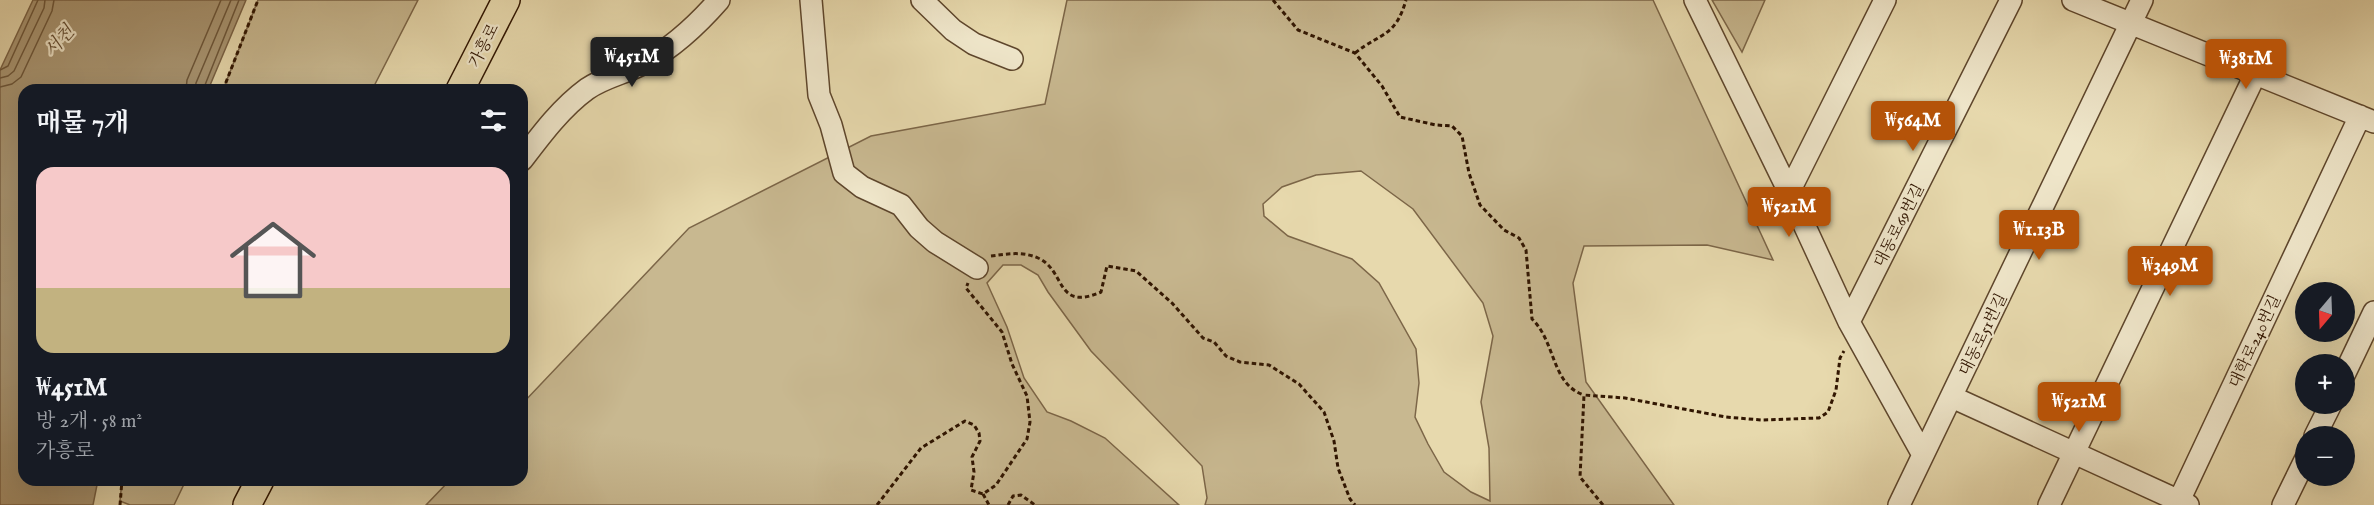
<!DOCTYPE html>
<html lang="ko">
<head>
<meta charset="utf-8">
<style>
  body { margin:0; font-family:"IM FELL English","Noto Serif KR",serif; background:#20242c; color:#f1f3f6; height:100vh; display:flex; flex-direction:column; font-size:22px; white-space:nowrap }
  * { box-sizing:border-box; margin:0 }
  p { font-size:20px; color:#9ea1a6 }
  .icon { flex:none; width:33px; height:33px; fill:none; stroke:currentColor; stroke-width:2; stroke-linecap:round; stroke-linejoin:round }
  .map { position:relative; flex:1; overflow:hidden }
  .panel { position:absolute; left:18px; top:84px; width:510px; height:402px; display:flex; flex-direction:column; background:#171b24; border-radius:18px; box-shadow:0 6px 24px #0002 }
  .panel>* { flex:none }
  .needle { width:39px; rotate:199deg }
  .controls { position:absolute; left:2295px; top:282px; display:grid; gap:12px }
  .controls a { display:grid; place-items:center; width:60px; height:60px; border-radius:50%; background:#171b24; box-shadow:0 6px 24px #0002; font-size:30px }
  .price { position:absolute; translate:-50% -51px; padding:0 14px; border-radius:6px; background:#b45309; color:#fff; font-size:20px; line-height:39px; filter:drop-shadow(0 2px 3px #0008) }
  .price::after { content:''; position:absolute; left:50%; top:36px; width:18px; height:14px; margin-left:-9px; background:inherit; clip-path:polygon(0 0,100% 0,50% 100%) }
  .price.current { background:#222; color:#fff }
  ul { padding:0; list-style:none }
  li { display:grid; align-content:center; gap:12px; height:318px; padding:0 18px }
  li+li { border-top:2px solid #363941 }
  li span { display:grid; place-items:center; height:186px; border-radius:18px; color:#555 }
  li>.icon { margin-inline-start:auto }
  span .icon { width:108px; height:108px; fill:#fffc; stroke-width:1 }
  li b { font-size:26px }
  h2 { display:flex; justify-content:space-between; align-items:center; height:72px; padding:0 18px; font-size:26px }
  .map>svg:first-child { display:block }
  .green { fill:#c8b890; stroke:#7c6648; stroke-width:1.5; fill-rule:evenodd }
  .water { fill:#a99673; stroke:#796245; stroke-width:1.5 }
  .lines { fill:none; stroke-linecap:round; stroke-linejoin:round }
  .shore { stroke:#6c563a; stroke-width:1.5 }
  .minor-casing { stroke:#5e462c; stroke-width:24 }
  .major-casing { stroke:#301501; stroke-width:30 }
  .path { stroke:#301501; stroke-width:3; stroke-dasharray:4.5 3; stroke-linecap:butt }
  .minor { stroke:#efe6ca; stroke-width:21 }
  .major { stroke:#e7d9ad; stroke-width:27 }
  .labels { text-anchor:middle; stroke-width:4.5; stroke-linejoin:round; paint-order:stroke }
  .street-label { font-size:16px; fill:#301501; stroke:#efe6ca }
  .water-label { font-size:18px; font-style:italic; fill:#60492f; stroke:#efe6ca }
</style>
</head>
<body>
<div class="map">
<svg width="2374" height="505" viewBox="0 0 2374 505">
  <rect width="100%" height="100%" fill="#e7d9ad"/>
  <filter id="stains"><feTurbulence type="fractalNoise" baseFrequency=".00333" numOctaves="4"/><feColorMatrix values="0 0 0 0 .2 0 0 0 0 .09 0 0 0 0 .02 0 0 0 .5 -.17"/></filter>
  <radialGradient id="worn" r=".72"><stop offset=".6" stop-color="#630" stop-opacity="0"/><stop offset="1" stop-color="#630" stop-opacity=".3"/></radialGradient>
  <!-- green -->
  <path class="green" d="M258,0h160l-46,90h-149z
    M1067,0h586l120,260 -66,-15 -123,1 -11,37 13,99 88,123h-469l2,-7 -5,-32 -111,-115 -43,-59 -10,-17 -17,-10h-18l-16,18 20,44 17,51 23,34 24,9 34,17 74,67h-753l24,-25h72v-76l167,-176 182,-92 174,-32zM1361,171l52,38 70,94 10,33 -12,66 8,46 1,53 -19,-9 -27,-20 -16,-28 -13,-27 4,-34 -3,-34 -37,-66 -27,-24 -64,-23 -24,-20 -1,-12 19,-17 34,-12z
    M1712,0h53l-23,52z
    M122,480h64l-12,25h-44l-10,-4z"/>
  <!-- water -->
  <path class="water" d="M33,0h213l-38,90h-184v390h74l-5,25h-93v-435z"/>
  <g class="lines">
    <!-- shore -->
    <path class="shore" d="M0,70l8,-4 30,-66
      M0,78l8,-2 6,-5 30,-63 1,-8
      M0,87l12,-3 9,-7 31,-66 2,-11
      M186,90l1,-10 34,-80
      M195,90l1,-7 35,-83
      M203,90l36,-90"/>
    <defs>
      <path id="minor" d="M811,0l8,95 12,30 13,48 18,14 39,18 18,23 16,14 42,26
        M922,0l31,30 21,14 38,15
        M1695,0l94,192 60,130 74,133
        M2073,0l301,122
        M522,160c19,-25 39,-52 65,-71 19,-13 40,-16 59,-27 29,-16 52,-38 73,-62
        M1789,192l96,-192
        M1849,322l162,-322
        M2344,375l30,-63
        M1952,397l236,108
        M2315,436l16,-32
        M1899,505l243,-505
        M2049,505l207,-432
        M2177,505l183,-389
        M2283,505l23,-47"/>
      <path id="major" d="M460,90l46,-90
        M247,505l13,-25"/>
    </defs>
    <!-- minor casing -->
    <use href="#minor" class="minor-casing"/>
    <!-- major casing -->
    <use href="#major" class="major-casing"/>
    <!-- path -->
    <path class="path" d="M1273,0l25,30 57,23 27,33 18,31 36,8 16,1 10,10 7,37 11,32 24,25 15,8 7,12 6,69c24,23 19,65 52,76
      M1355,53c26,-21 40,-15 51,-53
      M223,90l35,-90
      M991,256c16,-2 31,-5 47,2 28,12 17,54 63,34l6,-26 29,5 36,32 31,35 11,4 12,14 14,6 29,3 30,19 25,28 10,29 4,27 12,31 5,6
      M983,494l6,11
      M120,505l2,-25
      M877,505l44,-57 44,-27 9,4 5,8 1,8 -8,16 2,15 -3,18 12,4 13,-9 31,-46 3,-17 -3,-26 -15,-32 -10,-32 -36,-44 2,-5
      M1008,505l5,-9 8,-1 14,10
      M1603,505l-23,-28 4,-82 41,3 101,19 35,3 58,-2 9,-6 8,-22 4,-32 4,-7"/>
    <!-- minor -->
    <use href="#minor" class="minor"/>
    <!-- major -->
    <use href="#major" class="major"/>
  </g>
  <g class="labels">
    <!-- street labels -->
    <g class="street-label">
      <text transform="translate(483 45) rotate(-63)" y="6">가흥로</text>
      <text transform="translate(1898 225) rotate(-63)" y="6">대동로69번길</text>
      <text transform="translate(1982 334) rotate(-64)" y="6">대동로51번길</text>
      <text transform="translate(2254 341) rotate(-65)" y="6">대학로240번길</text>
    </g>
    <!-- water labels -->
    <g class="water-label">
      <text transform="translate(59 41) rotate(-49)" y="6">서천</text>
    </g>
  </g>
  <rect width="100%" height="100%" filter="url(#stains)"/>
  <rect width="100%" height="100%" fill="url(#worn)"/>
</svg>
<div class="controls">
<a><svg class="needle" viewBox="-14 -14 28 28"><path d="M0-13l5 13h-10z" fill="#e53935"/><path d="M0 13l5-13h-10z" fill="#9ea1a6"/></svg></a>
<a>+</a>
<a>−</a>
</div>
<b class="price current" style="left:632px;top:88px">₩451M</b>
<b class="price" style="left:2246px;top:90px">₩381M</b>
<b class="price" style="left:1913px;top:152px">₩564M</b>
<b class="price" style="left:1789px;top:238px">₩521M</b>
<b class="price" style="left:2039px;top:261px">₩1.13B</b>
<b class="price" style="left:2170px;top:297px">₩349M</b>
<b class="price" style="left:2079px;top:433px">₩521M</b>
<section class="panel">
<h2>매물 7개<svg class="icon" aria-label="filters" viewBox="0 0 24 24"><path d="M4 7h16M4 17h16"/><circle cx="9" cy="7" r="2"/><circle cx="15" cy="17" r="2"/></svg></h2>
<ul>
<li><span style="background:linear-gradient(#f6c9c9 65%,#c2b280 0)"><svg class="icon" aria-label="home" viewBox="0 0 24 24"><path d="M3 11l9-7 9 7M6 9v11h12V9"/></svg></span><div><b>₩451M</b><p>방 2개 · 58 m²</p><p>가흥로</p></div></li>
</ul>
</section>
</div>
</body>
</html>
